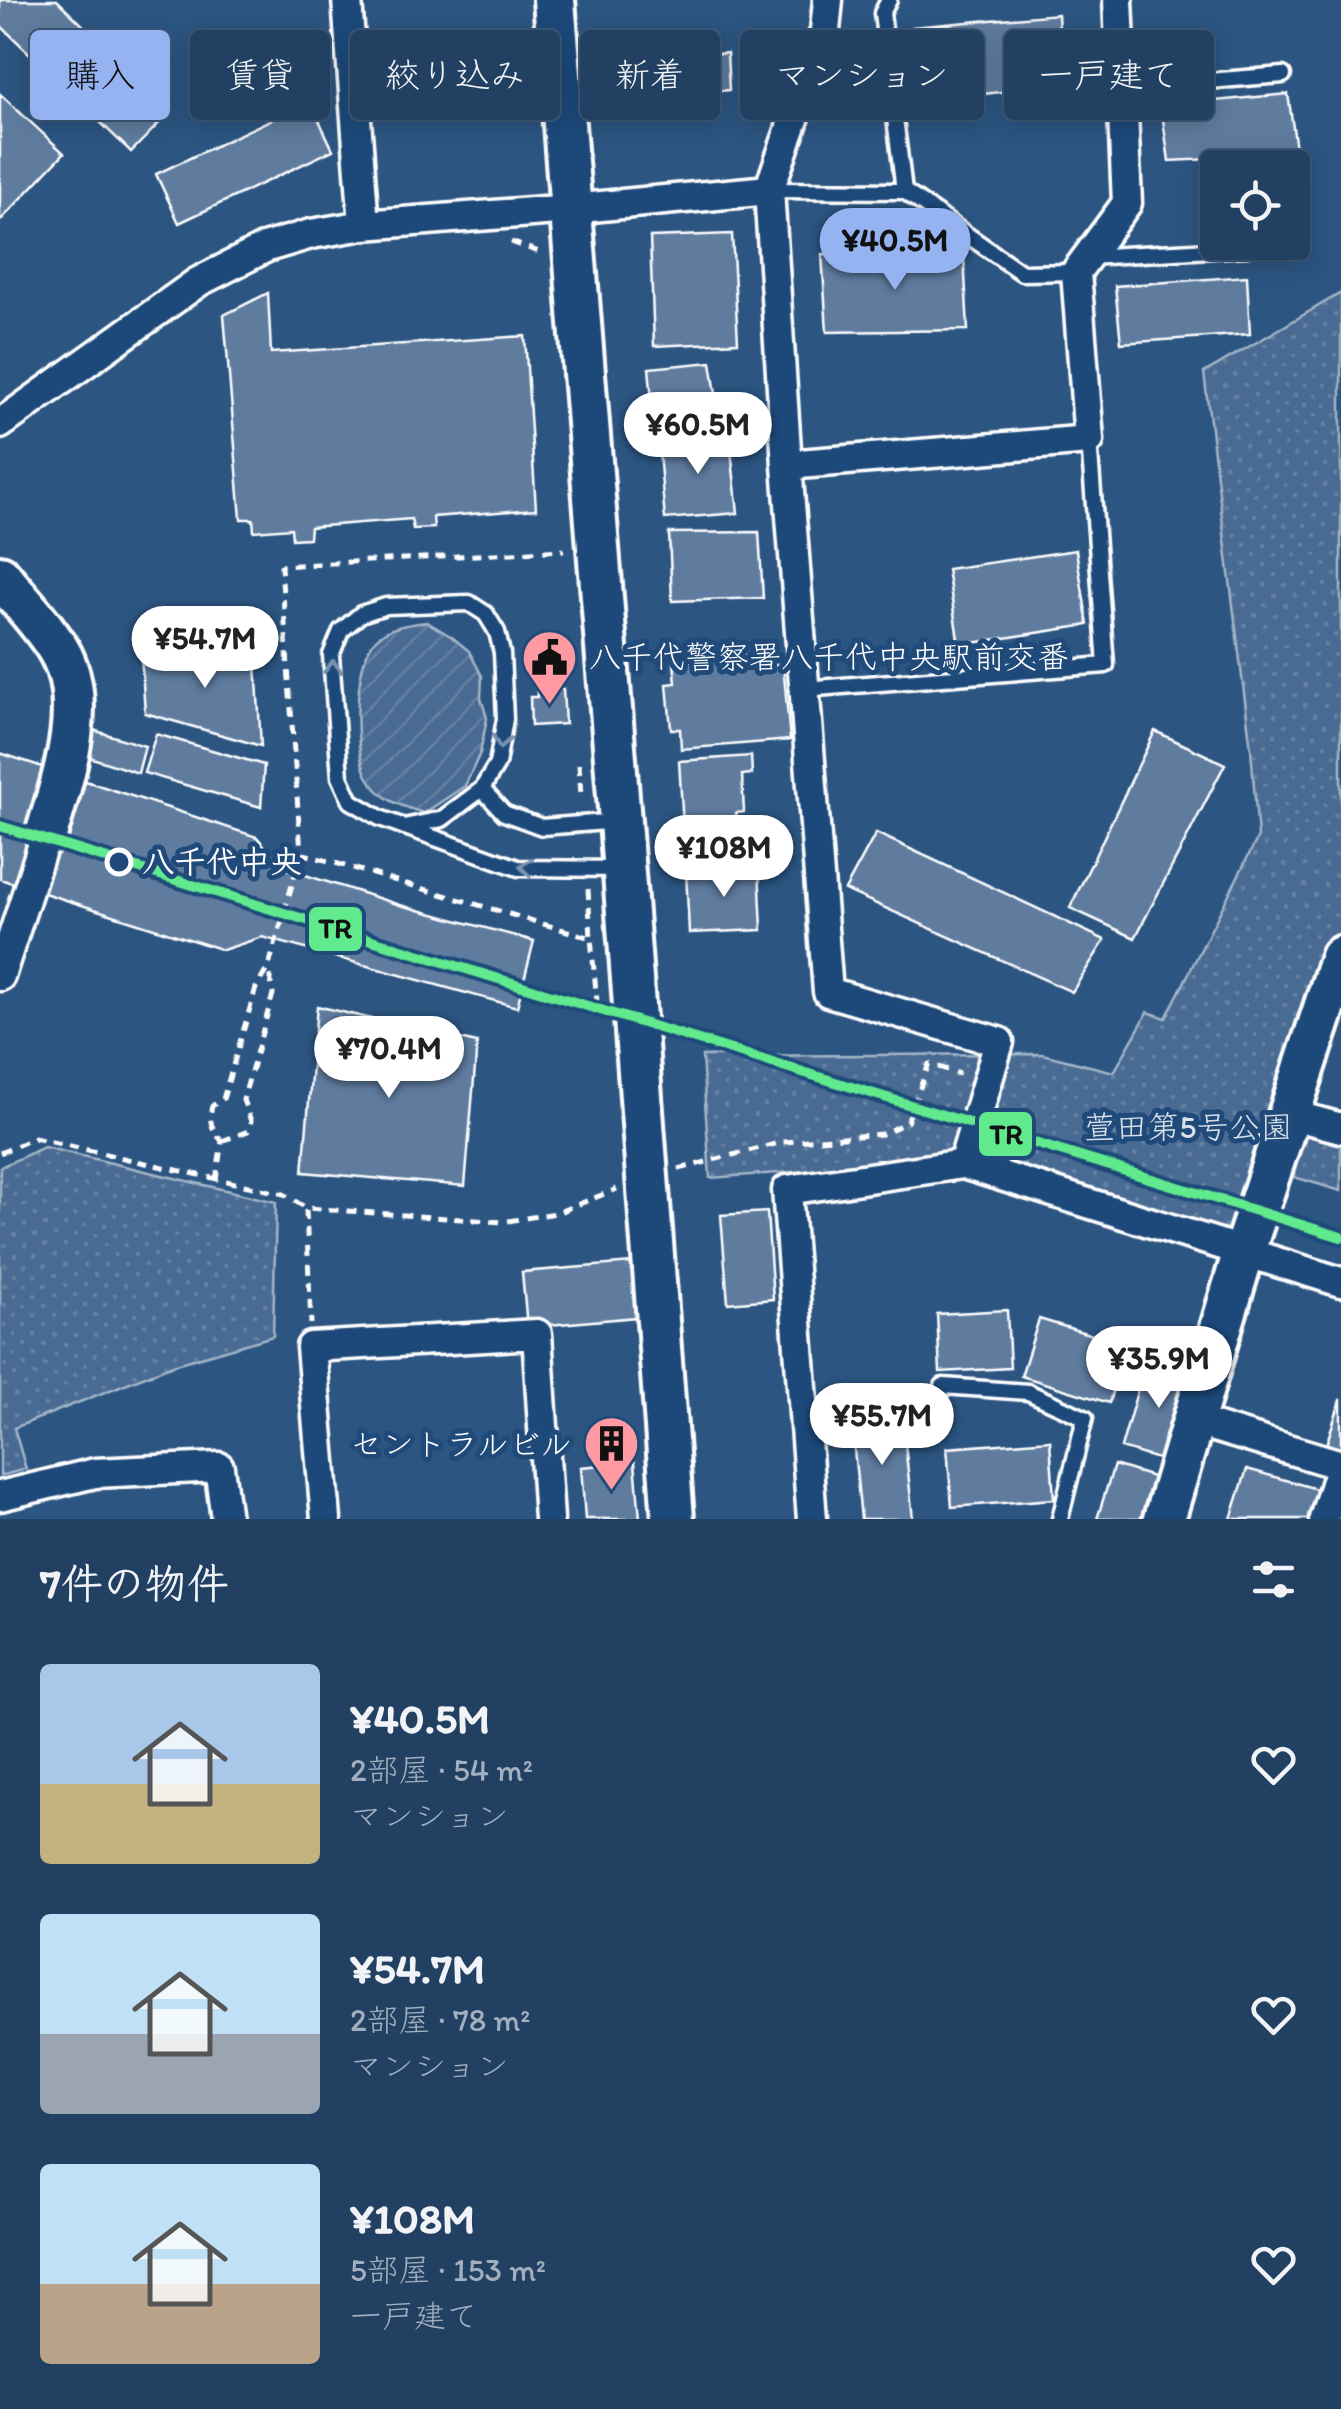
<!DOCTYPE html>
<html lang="ja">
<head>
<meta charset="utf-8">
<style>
  body { margin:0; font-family:Itim,"Klee One",sans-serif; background:#2d4b6b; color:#f1f3f6; height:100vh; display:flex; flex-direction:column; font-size:38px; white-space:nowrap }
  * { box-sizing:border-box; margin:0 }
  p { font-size:32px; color:#a2afbe }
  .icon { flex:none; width:55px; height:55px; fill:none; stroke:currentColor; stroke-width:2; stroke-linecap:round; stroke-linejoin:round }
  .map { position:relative; height:1519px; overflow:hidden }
  .panel { display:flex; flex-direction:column; background:#214062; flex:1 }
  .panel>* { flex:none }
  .hud { position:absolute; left:30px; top:30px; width:1282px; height:90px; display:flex; gap:20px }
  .buttons { position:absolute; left:1200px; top:150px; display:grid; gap:20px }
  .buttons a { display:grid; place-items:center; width:110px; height:110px; border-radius:10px; background:#214062; box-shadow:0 5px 25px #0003,0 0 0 2px #3e5977; font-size:50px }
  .price { position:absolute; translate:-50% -85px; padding:0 22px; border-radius:35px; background:#fff; color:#222; font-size:32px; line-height:65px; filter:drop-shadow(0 2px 5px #0008) }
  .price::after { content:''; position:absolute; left:50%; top:60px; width:30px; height:22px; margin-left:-15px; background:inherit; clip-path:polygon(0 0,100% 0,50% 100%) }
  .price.selected { background:#95b2f1; color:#111 }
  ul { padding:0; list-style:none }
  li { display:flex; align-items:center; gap:30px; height:250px; padding:0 40px }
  li span { display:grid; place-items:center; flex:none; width:280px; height:200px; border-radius:10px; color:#555 }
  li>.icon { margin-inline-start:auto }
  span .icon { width:120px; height:120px; fill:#fffc; stroke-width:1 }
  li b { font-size:42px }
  h2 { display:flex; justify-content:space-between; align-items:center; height:120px; padding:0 40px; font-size:42px }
  .tag { padding:0 35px; border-radius:10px; background:#214062; box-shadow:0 5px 25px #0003,0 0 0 2px #3e5977; font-size:35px; line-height:90px }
  .tag.selected { background:#95b2f1; color:#111 }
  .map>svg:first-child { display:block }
  .park { fill:url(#park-dots); stroke:#a4b5c8; stroke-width:2.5 }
  .garden { fill:url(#garden-furrows); stroke:#a4b5c8; stroke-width:2.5 }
  .building { fill:#5e7c9f; stroke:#fff; stroke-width:2.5 }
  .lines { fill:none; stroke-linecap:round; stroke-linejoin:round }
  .lane-casing { stroke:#fff; stroke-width:21 }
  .street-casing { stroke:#fff; stroke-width:35 }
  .secondary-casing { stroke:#fff; stroke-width:48 }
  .path { stroke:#fff; stroke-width:5; stroke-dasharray:10 8; stroke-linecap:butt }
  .lane { stroke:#1f4a7a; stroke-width:14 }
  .street { stroke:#1f4a7a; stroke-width:28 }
  .secondary { stroke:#1f4a7a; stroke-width:40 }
  .metro-1-casing { stroke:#1f4a7a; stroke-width:18 }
  .metro-1 { stroke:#60ea8d; stroke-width:10 }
  .oneway { stroke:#7992af }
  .stop-dot { fill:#1f4a7a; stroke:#fff; stroke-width:5 }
  .labels { text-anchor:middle; stroke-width:10; stroke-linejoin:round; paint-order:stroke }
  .poi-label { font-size:32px; fill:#fff; stroke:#1f4a7a; text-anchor:start }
  .stop-label { font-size:32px; font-weight:bold; fill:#fff; stroke:#1f4a7a; text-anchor:start }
  .park-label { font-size:32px; fill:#dae1e9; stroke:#1f4a7a }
  .line-badge { stroke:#1f4a7a; stroke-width:4 }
  .pale-badge-label { font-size:28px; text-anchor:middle; font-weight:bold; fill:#111 }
</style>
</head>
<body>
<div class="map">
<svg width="1341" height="1519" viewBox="0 0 1341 1519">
  <defs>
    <pattern id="park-dots" width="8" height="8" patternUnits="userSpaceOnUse" patternTransform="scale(2.5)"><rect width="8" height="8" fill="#486b92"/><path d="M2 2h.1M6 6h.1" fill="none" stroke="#6381a2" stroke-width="1.8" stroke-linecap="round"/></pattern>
    <pattern id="garden-furrows" width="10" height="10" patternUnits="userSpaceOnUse" patternTransform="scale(2.5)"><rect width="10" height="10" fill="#486b92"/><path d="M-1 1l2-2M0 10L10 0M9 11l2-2" fill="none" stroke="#6381a2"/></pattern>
  </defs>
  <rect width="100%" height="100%" fill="#2c5582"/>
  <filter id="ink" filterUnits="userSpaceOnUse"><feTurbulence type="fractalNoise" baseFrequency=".01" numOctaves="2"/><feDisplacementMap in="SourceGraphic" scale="20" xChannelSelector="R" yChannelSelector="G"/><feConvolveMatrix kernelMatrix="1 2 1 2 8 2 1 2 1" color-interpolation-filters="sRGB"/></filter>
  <g filter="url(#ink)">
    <!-- park -->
    <path class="park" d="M1341,293v640l-71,239 -31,70 -245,-85 -284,21 -8,-122 340,-2 72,18 34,-60 18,6 92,-181 -7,-88 -47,-376z
      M1292,1120l49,13v58l-67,-20z
      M44,1147l232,55 -3,134 -100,29 -159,63 12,41 -26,7v-309z"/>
    <!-- garden -->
    <path class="garden" d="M427,622l25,15 17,14 13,25 -1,22 6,20 -7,35 -15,33 -41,27c-24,-7 -44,-13 -57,-37 -14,-26 -14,-115 9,-137 13,-13 34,-15 51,-17z"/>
    <!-- building -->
    <path class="building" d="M0,0h57l114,111 -40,41 -131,-127z
      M1058,14l4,71 -141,16 -8,-74z
      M727,53l2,37 -87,7 -1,-37z
      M0,94l64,59 -64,68z
      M1288,94l9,61 -128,6 -8,-55z
      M310,101l23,49 -154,73 -23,-49z
      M732,234l6,108 -84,4 -4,-109z
      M822,254l142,2 4,74 -141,2z
      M1247,276l3,58 -129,9 -6,-57z
      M268,293l3,60 254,-17 11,173 -103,8 1,11 -21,1 -2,-10 -101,8 -1,11 -17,1 -1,-11 -37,3 -1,-12h-12l-17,-204z
      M711,362l10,64 -66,6 -6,-64z
      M729,432l9,81 -73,6 -7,-77z
      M759,532l4,66 -91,3 -3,-68z
      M1076,550l12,75 -129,20 -12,-76z
      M255,647l6,99 -116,-33 -4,-59z
      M746,655l1,12 36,-3 7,76 -109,9 -1,-20h-9l-4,-45 9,-1 -2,-21z
      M563,689l2,35 -34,2 -1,-29h7v-6z
      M93,730l52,16 -7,27 -52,-17z
      M1155,731l70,33 -90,174 -65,-30z
      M156,734l108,31 -3,42 -117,-34z
      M0,753l257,84 26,31 117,37 134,36 -17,66 -255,-70 -39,13 -223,-71z
      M751,756l1,18 -10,1 2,37 -8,1 3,42 -54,4 -6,-98z
      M876,833l229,107 -33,52 -227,-102z
      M759,868l3,62 -73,3 -3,-62z
      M317,1006l80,19 -1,-8 23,4v9l58,13 -12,143 -162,-14z
      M767,1212l6,87 -45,4 -7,-88z
      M632,1263l4,54 -109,10 -5,-55z
      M1007,1310l3,58 -70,4 -3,-58z
      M1039,1319l87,26 -17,58 -88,-27z
      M1146,1360l51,14 -26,89 -50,-15z
      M1341,1399v51l-15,-5z
      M902,1415l11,104h-52l-10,-99z
      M1050,1440l4,59 -102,8 -5,-59z
      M635,1462l5,57h-55l-4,-52z
      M1114,1465l52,16 -11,38h-58z
      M1247,1469l70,20 -8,30h-78z"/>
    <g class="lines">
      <defs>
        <path id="lane" d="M889,0l-7,13 22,178
          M1122,88l161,-13
          M769,190l135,1 118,82 54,-1
          M1087,257l160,-9
          M804,689l302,-24 -17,-225
          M619,821l-77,6 -38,-14 -22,-24 15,-25 8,-45 -3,-66 -5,-21 -11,-18 -17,-11 -83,3 -25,8 -20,17 -10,24 9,122 11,24 29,17 138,50 104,1
          M404,827l38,-8 40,-30
          M943,1386l85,6 57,26 -25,101"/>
        <path id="street" d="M347,0l17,225
          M828,0l-3,31 -56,159 18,275 41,527 171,50 -36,122
          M0,424l198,-142 69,-35 44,-13 53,-9 206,-16 199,-19
          M787,465l302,-25 -13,-168 51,-69 -9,-203
          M0,976l46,-141
          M1289,1114l52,14
          M1194,1421l147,44 -17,54
          M0,1496l95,-23 124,-6 7,52
          M326,1519l-15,-172 226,-13 12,185
          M812,1519l-25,-329 176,-26 378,118"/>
        <path id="secondary" d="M554,0l66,821 53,698
          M0,576c19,24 44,49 59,75 31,52 3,130 -13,184
          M1164,1519l80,-268 97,-294"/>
      </defs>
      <!-- lane casing -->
      <use href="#lane" class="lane-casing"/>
      <!-- street casing -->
      <use href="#street" class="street-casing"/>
      <!-- secondary casing -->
      <use href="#secondary" class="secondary-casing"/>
      <!-- path -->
      <path class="path" d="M511,242l31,11
        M579,764l2,32
        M301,853l290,85 6,64
        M588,889l3,49
        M270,902l15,5
        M222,1141l26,-10 3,-10 -8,-21 30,-106 -4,-26
        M0,1153l34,-15 250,56 22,14 196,14 54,-9 61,-24
        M679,1169l104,-27 99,-8 25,-12 22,-58 31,10
        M216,1180l6,-39c-10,-11 -14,-20 -10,-35l11,-7 33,-111 13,-22 32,-113 -20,-287 283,-16
        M306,1210l5,114"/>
      <!-- lane -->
      <use href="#lane" class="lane"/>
      <!-- street -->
      <use href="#street" class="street"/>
      <!-- secondary -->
      <use href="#secondary" class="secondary"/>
      <defs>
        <path id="metro-1" d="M0,826l1341,411"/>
      </defs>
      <!-- metro-1 casing -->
      <use href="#metro-1" class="metro-1-casing"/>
      <!-- metro-1 -->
      <use href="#metro-1" class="metro-1"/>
    </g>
    <!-- one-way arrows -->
    <defs><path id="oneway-chevron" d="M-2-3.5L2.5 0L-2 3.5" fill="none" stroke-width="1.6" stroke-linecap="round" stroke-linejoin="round" transform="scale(2.5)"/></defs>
    <g class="oneway">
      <use href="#oneway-chevron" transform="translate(333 667) rotate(-90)"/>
      <use href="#oneway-chevron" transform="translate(501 742) rotate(100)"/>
      <use href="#oneway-chevron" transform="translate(526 867) rotate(-173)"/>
    </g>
  </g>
  <!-- icons -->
  <defs>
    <symbol id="civic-pin" viewBox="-11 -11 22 30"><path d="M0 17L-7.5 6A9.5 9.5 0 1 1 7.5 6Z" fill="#ff9aa2" stroke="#1f4a7a"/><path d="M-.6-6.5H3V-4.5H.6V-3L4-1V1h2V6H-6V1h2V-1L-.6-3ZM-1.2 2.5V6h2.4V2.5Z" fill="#111"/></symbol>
    <symbol id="building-pin" viewBox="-11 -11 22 30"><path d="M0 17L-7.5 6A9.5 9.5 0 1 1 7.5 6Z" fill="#ff9aa2" stroke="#1f4a7a"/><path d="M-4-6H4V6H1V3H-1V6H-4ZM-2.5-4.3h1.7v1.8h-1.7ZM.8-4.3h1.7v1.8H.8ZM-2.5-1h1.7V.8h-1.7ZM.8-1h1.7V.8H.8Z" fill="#111"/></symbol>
  </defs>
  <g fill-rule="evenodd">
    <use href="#civic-pin" x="518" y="626" width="63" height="86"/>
    <use href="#building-pin" x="580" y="1412" width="63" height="86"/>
  </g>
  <!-- markers -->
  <circle class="stop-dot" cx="119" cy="862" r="12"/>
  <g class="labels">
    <!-- poi labels -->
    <g class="poi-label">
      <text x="589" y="668">八千代警察署八千代中央駅前交番</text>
      <text x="572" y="1455" text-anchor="end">セントラルビル</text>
    </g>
    <!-- stop labels -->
    <g class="stop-label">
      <text x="142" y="873">八千代中央</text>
    </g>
    <!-- park labels -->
    <g class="park-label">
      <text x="1188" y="1138">萱田第5号公園</text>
    </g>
  </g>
  <g class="line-badge">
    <rect x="307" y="905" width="57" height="48" rx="10" fill="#60ea8d"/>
    <rect x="977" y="1110" width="57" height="48" rx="10" fill="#60ea8d"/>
  </g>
  <g class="pale-badge-label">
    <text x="335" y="938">TR</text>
    <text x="1006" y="1144">TR</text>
  </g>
</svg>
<div class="buttons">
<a><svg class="icon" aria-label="locate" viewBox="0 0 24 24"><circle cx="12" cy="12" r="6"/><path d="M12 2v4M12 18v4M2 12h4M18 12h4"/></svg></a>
</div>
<b class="price selected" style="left:895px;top:293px">¥40.5M</b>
<b class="price" style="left:698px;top:477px">¥60.5M</b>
<b class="price" style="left:205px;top:691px">¥54.7M</b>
<b class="price" style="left:724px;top:900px">¥108M</b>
<b class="price" style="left:389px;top:1101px">¥70.4M</b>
<b class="price" style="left:1159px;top:1411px">¥35.9M</b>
<b class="price" style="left:882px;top:1468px">¥55.7M</b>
<div class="hud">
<a class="tag selected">購入</a>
<a class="tag">賃貸</a>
<a class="tag">絞り込み</a>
<a class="tag">新着</a>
<a class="tag">マンション</a>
<a class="tag">一戸建て</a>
</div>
</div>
<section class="panel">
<h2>7件の物件<svg class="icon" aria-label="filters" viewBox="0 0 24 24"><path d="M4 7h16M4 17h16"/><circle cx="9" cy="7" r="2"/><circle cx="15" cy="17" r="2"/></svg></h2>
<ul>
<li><span style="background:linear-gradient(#a9c7e8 60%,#c2b280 0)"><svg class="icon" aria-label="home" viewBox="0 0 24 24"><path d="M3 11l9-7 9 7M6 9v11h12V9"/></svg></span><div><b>¥40.5M</b><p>2部屋 · 54 m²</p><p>マンション</p></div><svg class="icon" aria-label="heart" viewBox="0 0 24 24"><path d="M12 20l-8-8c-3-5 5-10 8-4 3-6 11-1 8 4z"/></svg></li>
<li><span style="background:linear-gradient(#bfe0f5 60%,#9aa5b1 0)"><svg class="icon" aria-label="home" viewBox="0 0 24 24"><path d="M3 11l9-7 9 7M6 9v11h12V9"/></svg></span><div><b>¥54.7M</b><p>2部屋 · 78 m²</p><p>マンション</p></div><svg class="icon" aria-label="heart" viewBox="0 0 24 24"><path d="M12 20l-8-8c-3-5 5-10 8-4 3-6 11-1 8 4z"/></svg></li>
<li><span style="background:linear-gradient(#bfe0f5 60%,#b9a48a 0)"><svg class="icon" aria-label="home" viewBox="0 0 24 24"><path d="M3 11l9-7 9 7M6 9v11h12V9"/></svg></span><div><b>¥108M</b><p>5部屋 · 153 m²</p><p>一戸建て</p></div><svg class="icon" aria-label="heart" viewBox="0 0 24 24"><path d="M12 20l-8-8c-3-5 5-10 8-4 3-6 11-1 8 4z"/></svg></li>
</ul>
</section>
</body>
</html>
